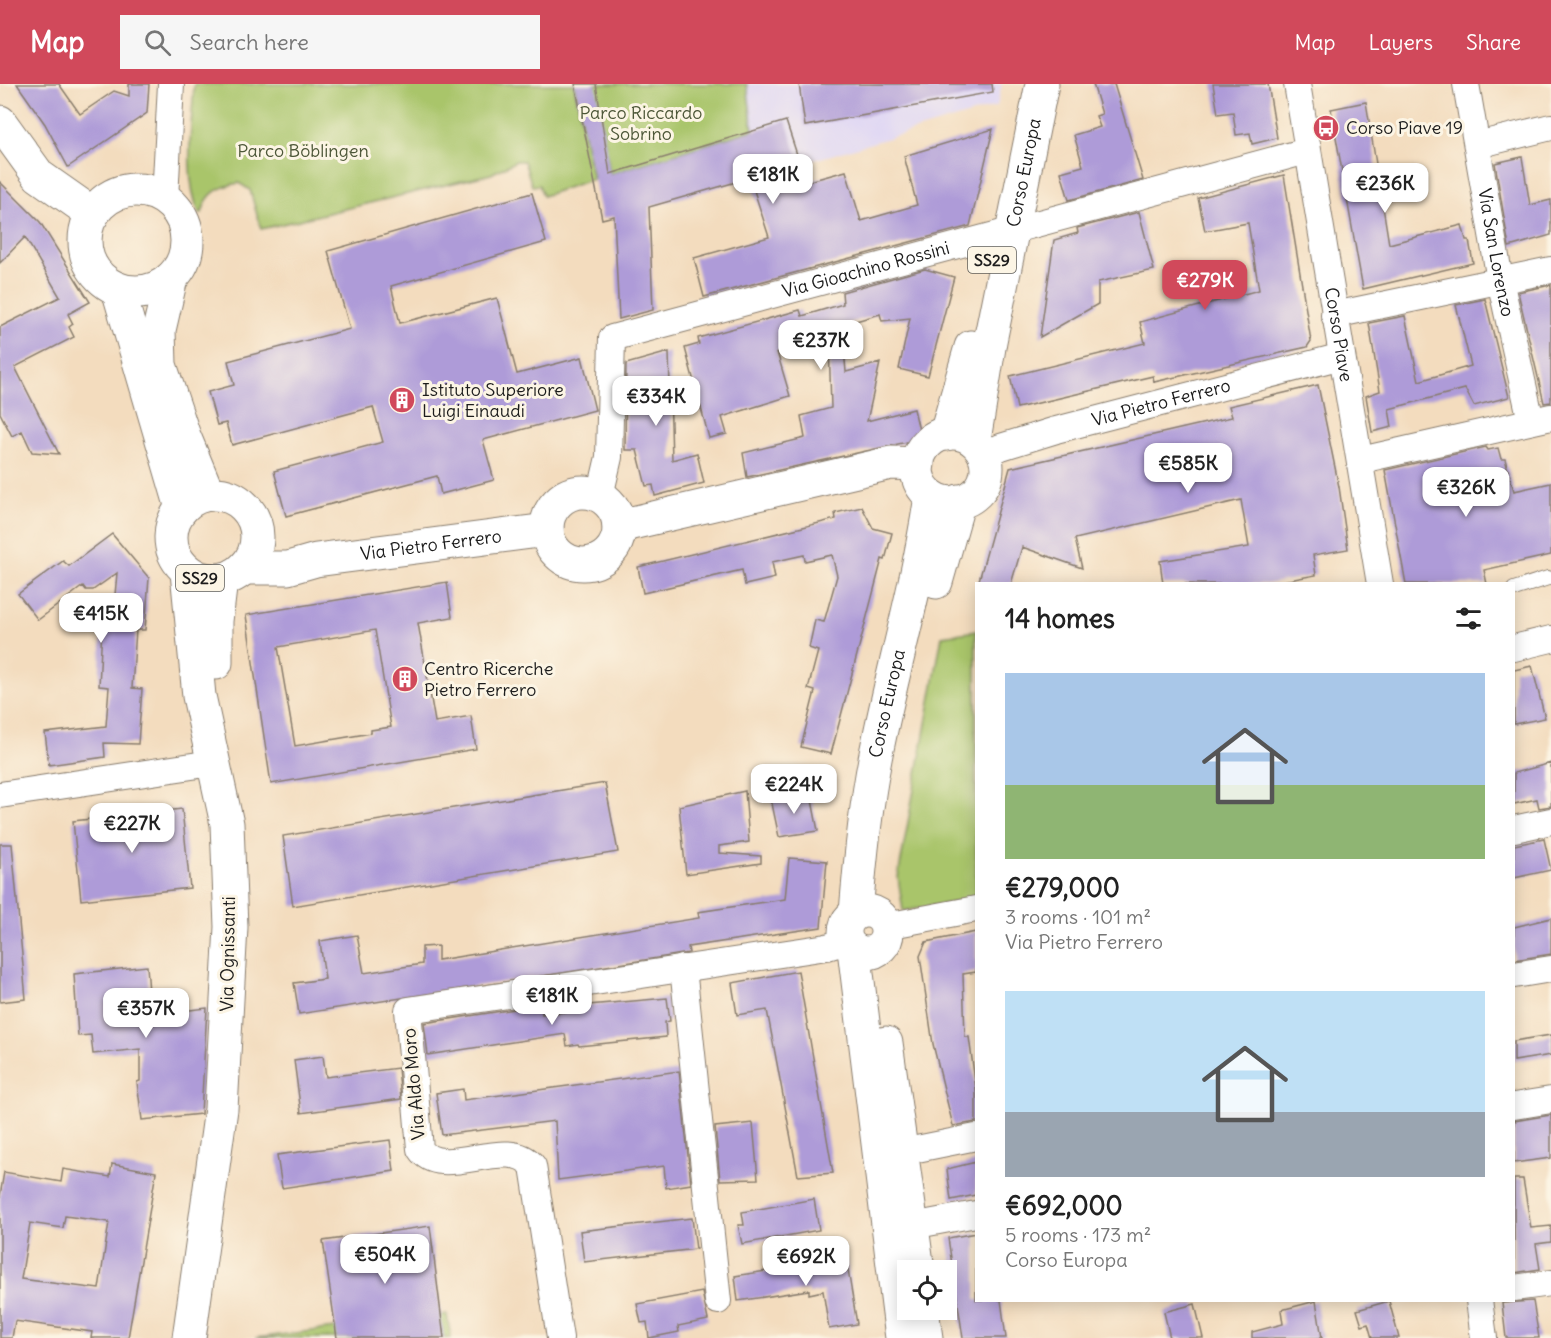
<!DOCTYPE html>
<html lang="en">
<head>
<meta charset="utf-8">
<style>
  body { margin:0; font-family:Delius,sans-serif; background:#f6f6f6; color:#222; height:100vh; display:flex; flex-direction:column; font-size:22px; white-space:nowrap }
  * { box-sizing:border-box; margin:0 }
  p { font-size:20px; color:#767676 }
  .icon { flex:none; width:33px; height:33px; fill:none; stroke:currentColor; stroke-width:2; stroke-linecap:round; stroke-linejoin:round }
  .map { position:relative; flex:1; overflow:hidden }
  .side { position:absolute; left:975px; top:498px; width:540px; height:720px; display:flex; flex-direction:column; background:#fff; border-radius:0px; box-shadow:0 3px 15px #0003 }
  .side>* { flex:none }
  .tools { position:absolute; left:897px; top:1176px; display:grid; gap:12px }
  .tools a { display:grid; place-items:center; width:60px; height:60px; border-radius:0px; background:#fff; box-shadow:0 3px 15px #0003; font-size:30px }
  .price { position:absolute; translate:-50% -51px; padding:0 14px; border-radius:12px; background:#fff; color:#222; font-size:20px; line-height:39px; filter:drop-shadow(0 2px 3px #0008) }
  .price::after { content:''; position:absolute; left:50%; top:36px; width:18px; height:14px; margin-left:-9px; background:inherit; clip-path:polygon(0 0,100% 0,50% 100%) }
  .price.selected { background:#d1495b; color:#fff }
  ul { padding:0; list-style:none }
  li { display:grid; align-content:center; gap:12px; height:318px; padding:0 30px }
  li span { display:grid; place-items:center; height:186px; border-radius:0px; color:#555 }
  li>.icon { margin-inline-start:auto }
  span .icon { width:108px; height:108px; fill:#fffc; stroke-width:1 }
  li b { font-size:26px }
  h2 { display:flex; justify-content:space-between; align-items:center; height:72px; padding:0 30px; font-size:26px }
  header { display:flex; align-items:center; gap:36px; box-sizing:border-box; height:84px; padding:0 30px; background:#d1495b; color:#fff }
  header strong { font-size:28px }
  nav { display:flex; gap:33px; margin-inline-start:auto; font-size:21px }
  .search { width:420px; height:54px; background:#f6f6f6; display:flex; align-items:center; gap:15px; box-sizing:border-box; padding:0 21px; border-radius:0px; color:#767676; font-size:22px }
  .map>svg:first-child { display:block }
  .built { fill:#ded5f5 }
  .green { fill:#a9c56b; stroke:#627044; stroke-width:1.5 }
  .building { fill:#ae9bd8; fill-rule:evenodd }
  .lines { fill:none; stroke-linecap:round; stroke-linejoin:round }
  .service-casing { stroke:#887c6d; stroke-width:16 }
  .minor-casing { stroke:#887c6d; stroke-width:28 }
  .secondary-casing { stroke:#887c6d; stroke-width:35 }
  .primary-casing { stroke:#887c6d; stroke-width:35 }
  .service { stroke:#fff; stroke-width:14 }
  .minor { stroke:#fff; stroke-width:26 }
  .secondary { stroke:#fff; stroke-width:33 }
  .primary { stroke:#fff; stroke-width:33 }
  .labels { text-anchor:middle; stroke-width:6; stroke-linejoin:round; paint-order:stroke }
  .shield { fill:#fcf5e5; stroke:#5f5d58; stroke-width:1.5 }
  .shield-label { font-size:16px; font-weight:bold; fill:#1c1c1c }
  .park-label { font-size:18px; fill:#4d5738; stroke:#fcf5e5 }
  .poi-label { font-size:18px; fill:#1c1c1c; stroke:#fcf5e5; text-anchor:start }
  .street-label { font-size:18px; fill:#1c1c1c; stroke:#fcf5e5 }
</style>
</head>
<body>
<header>
<strong>Map</strong>
<div class="search"><svg class="icon" aria-label="search" viewBox="0 0 24 24"><circle cx="10" cy="10" r="6"/><path d="M15 15l6 6"/></svg>Search here</div>
<nav><a>Map</a><a>Layers</a><a>Share</a></nav>
</header>
<div class="map">
<svg width="1551" height="1254" viewBox="0 0 1551 1254">
  <rect width="100%" height="100%" fill="#fcf5e5"/>
  <filter id="ink" filterUnits="userSpaceOnUse"><feTurbulence type="fractalNoise" baseFrequency=".0167" numOctaves="2"/><feDisplacementMap in="SourceGraphic" scale="12" xChannelSelector="R" yChannelSelector="G"/><feConvolveMatrix kernelMatrix="1 2 1 2 8 2 1 2 1" color-interpolation-filters="sRGB"/></filter>
  <filter id="wash" filterUnits="userSpaceOnUse"><feTurbulence type="fractalNoise" baseFrequency=".008" numOctaves="4" result="noise"/><feDisplacementMap in="SourceGraphic" scale="24" xChannelSelector="R" yChannelSelector="G"/><feGaussianBlur stdDeviation="1.35" result="paint"/><feColorMatrix in="noise" values="0 0 0 0 0 0 0 0 0 0 0 0 0 0 0 0 0 1.4 0 .05"/><feComposite in="paint" operator="in"/></filter>
  <g filter="url(#wash)">
    <rect width="100%" height="100%" fill="#f3dcbe"/>
    <!-- built -->
    <path class="built" d="M747,0h255l-5,22 -210,62 -10,-44 -24,6z"/>
    <!-- green -->
    <path class="green" d="M194,0h380l19,95 -50,17 -4,-11 -7,1 -8,-25h-8l-25,13 -230,55 -11,-39 -11,-7c-20,4 -32,9 -37,30h-3c-16,-39 -7,-87 -5,-129z
      M595,0h152l6,46 -143,44z
      M976,547v268l-73,12 -5,-34 44,-241z
      M447,1230l4,24h-196z"/>
    <g id="blocks">
      <!-- building -->
      <path class="building" d="M17,0h42l21,30 34,-23 15,5v-12h20l-2,29 -79,54 -23,-43z
        M575,0h21l14,90 176,-53 20,61 40,-11 15,50 56,-16 -13,-49 89,-27 -23,97 -266,71 -10,-39 75,-21 -19,-59 -101,29 4,103 -34,9 -5,-103 -12,3z
        M799,0h193l1,8 -188,34z
        M1093,0h21l29,96 -74,20 -8,-28 22,-6 -9,-31 26,-8 -4,-11 6,-2z
        M1213,0h55l9,54 -25,6 -2,-11 -14,2 -3,-23 -15,2z
        M1366,18l23,142 73,-19 4,15h3l4,23 -110,26 -32,-180z
        M1522,73l8,48 21,-5v35l-42,12 -14,-84z
        M1284,91l27,166 -4,6 -153,35 -1,-6 -136,32 -7,-32 135,-33 -5,-21 119,-32 -11,-67 -43,8 -7,-33z
        M0,98l40,40 50,80 -22,12 5,10 -4,3 5,10 -59,30 44,87 -27,-2 -10,-21 -10,5 -12,-23v-86l60,-30 -35,-60 -25,26z
        M532,109l14,49 -155,44 9,37 97,-25 20,76 65,-17 13,53 -112,30 11,40 -53,14 -4,-18 -151,40 -12,-45 109,-29 -10,-35 -141,38 -6,-22 -9,2 -9,-33 26,-7 -6,-24 122,-32 -22,-78z
        M1139,128l15,58 -56,12v22l-58,33 14,-97 24,-7 -1,-5z
        M925,185l29,8 -26,99 -29,-7 11,-51 -28,3 -2,-7 -38,11 4,47 34,-9 -13,58 47,-12 7,30 -174,38 -4,-24 62,-15 -4,-22 30,-8 -2,-67 -52,11 13,44 -68,21 5,17 -18,4 -24,-90 14,-4 -1,-6 102,-28 2,6 41,-12 -1,-12z
        M1551,201v117l-7,1 -26,-111z
        M1485,215l24,98 -35,9 -9,-17 -76,20 3,18 -20,5 -6,-36 14,-5 -11,-68 36,-7 14,65 52,-15 -15,-61z
        M669,268l3,108 25,-7 7,30 -49,13 -2,-11 -7,1 -9,-36h-12l1,-86z
        M1318,301l21,102 9,62 -35,6 3,20 -49,9h-104l-3,-23 89,-14 -8,-47 -166,39 7,29 -60,-21 -11,37h-33l32,-116 222,-51 -3,-11z
        M1486,363l2,3 10,-2 3,11h4l9,32 37,-8v72l-67,15 3,14h-81l-21,-114z
        M862,423l11,21 19,5 -7,27 -3,-1 -51,195 -30,-7 14,-56 -7,-2 10,-38 -9,-3 6,-28 9,2 13,-46 -5,-21 -27,6 -1,-6 -32,7 3,16 -30,7 -3,-15 -99,23 -5,-26 198,-48 -1,-6z
        M112,450l37,44 -4,52h-9l-4,58 10,1 -4,55 -34,-1 1,14 -56,8 -4,-32 61,-7 3,-39 -10,-1 3,-58h10l5,-55 -24,17h-7l-3,-4 -45,34 -20,-26 45,-33 6,5z
        M447,498l5,35 -34,6 17,99 36,-6 5,33 -205,35 -25,-169zM375,546l16,97 -20,3v3l-76,13 -17,-99z
        M1532,582l13,52 -31,6v-54z
        M1551,679v43l-12,2 -2,-9 -23,5v-31z
        M605,699l13,69 -325,54 -10,-70z
        M745,707l4,51 -30,4v7l42,3v7l-75,11 -7,-68z
        M793,711v4l18,-4 7,36 -39,6 -8,-38z
        M182,725l8,79 -109,12 -8,-79z
        M1544,755l7,31 -37,8v-33z
        M0,760h12l14,155 -26,3z
        M789,774l38,3 -6,66 -133,20 1,6 -390,61 -5,-31 31,-4 -5,-38 37,-6 7,38 58,-9v-17l16,-1v14l261,-42 -1,-6 87,-13z
        M1551,834v36l-37,6v-33z
        M976,848v40l-13,2 2,63h4l7,52v33l-23,4 -20,-82 -13,-88 6,-14z
        M147,882l2,26h4l2,22 52,-6 -6,106 -59,6 -5,-38 3,-1v-32l-47,5 -2,-19 -13,1 -4,-62z
        M798,887l35,202 -35,3 -31,-166 -30,5 -5,-32z
        M667,914l3,23 -5,1 1,15 -87,9 -1,-2 -11,2 -2,-12 -137,21 -4,-32 117,-18 1,9 35,-3v-5z
        M1551,951v20l-37,6v-20z
        M323,972l3,21 72,-9 3,31 -100,14 -7,-53z
        M679,987l12,113 -25,4 -2,-22 -106,14 -3,-59 -113,14 -6,-42 27,-4 1,11z
        M1551,1031v43l-37,5v-42z
        M753,1039l5,56 -38,1 -5,-53z
        M390,1056l4,31 -112,17 -5,-33z
        M976,1078v33l-25,5 -4,-31z
        M112,1080l44,8 -28,166h-37l1,-6 -77,-11 -3,17h-12v-142l4,-24 57,10 2,-13 47,8zM65,1132l44,6 -10,67 -78,-10 9,-56 33,5z
        M1514,1095h9l8,49 20,-2v16l-15,2 4,25 -26,4z
        M814,1115l5,31 -77,14 -4,-19h6l-2,-13z
        M692,1134l4,31 -112,13 -4,-31z
        M430,1142l14,112h-107l-14,-97z
        M976,1149v67h25l5,38h-43l-15,-100z
        M846,1174l11,66 -28,5 -6,-38 -14,3v-4l-71,11 -3,-25z
        M702,1208l6,28 -30,6 1,6 -30,6 -2,-16 -6,1 -4,-19z
        M1316,1217l6,37h-70v-6l31,-8 -2,-14z
        M1389,1217l10,37h-27l-4,-14 -6,2 -5,-16z
        M1533,1217l6,37h-33l-4,-35z
        M1195,1220l8,34h-33l-6,-26z"/>
    </g>
  </g>
  <g filter="url(#ink)">
    <use href="#blocks" fill-opacity="0" stroke="#887c6d" stroke-width="1.5"/>
    <g class="lines">
      <defs>
        <path id="service" d="M1514,505l34,-11"/>
        <g id="minor">
          <path id="s1" d="M1297,0l83,500"/>
          <path id="s2" d="M1466,0l34,196 31,141"/>
          <path d="M1477,61l74,-18"/>
          <path d="M165,115l6,-115"/>
          <path d="M1334,231l217,-45"/>
          <path id="s3" d="M985,371l16,-8 55,-17 286,-74"/>
          <path d="M1361,376l190,-43"/>
          <path id="s4" d="M600,412l9,-39 3,-119 695,-187"/>
          <path d="M1514,564l37,-9"/>
          <path d="M0,711l212,-32"/>
          <path d="M1514,745l37,-8"/>
          <path d="M886,842l90,-17"/>
          <path d="M683,884l35,333"/>
          <path d="M1514,891l37,-6"/>
          <path d="M1514,1022l37,-6"/>
          <path d="M902,1068l74,-15"/>
          <path d="M912,1142l64,-12"/>
          <path d="M1514,1204l37,-5"/>
          <path d="M1479,1216l5,38"/>
          <path d="M560,1254l-27,-172c-25,-32 -92,16 -113,-17l-12,-139 419,-63 20,-6"/>
        </g>
        <g id="secondary">
          <path d="M936,498l23,-81"/>
          <circle cx="866" cy="848" r="21"/>
          <path id="s5" d="M856,829c4,-51 9,-103 19,-154 17,-88 43,-174 56,-263"/>
          <path d="M854,865l48,389"/>
          <path d="M886,959l32,227"/>
          <path d="M922,1226l4,28"/>
        </g>
        <g id="primary">
          <path d="M0,38l39,54 54,38"/>
          <circle cx="136" cy="157" r="51"/>
          <path d="M171,194l-12,52 1,35 24,71 24,58"/>
          <path d="M118,205l64,219"/>
          <circle cx="952" cy="384" r="35"/>
          <path d="M946,350l25,-87"/>
          <path id="s6" d="M974,356l16,-99 52,-257"/>
          <circle cx="583" cy="444" r="36"/>
          <circle cx="214" cy="453" r="43"/>
          <path d="M619,442l272,-63 27,1"/>
          <path id="s7" d="M244,484h44l28,-8 231,-30"/>
          <path d="M187,488l12,124 28,128 4,103 -10,182 -32,229"/>
          <path d="M216,579v-42l5,-41"/>
        </g>
      </defs>
      <!-- service casing -->
      <use href="#service" class="service-casing"/>
      <!-- minor casing -->
      <use href="#minor" class="minor-casing"/>
      <!-- secondary casing -->
      <use href="#secondary" class="secondary-casing"/>
      <!-- primary casing -->
      <use href="#primary" class="primary-casing"/>
      <!-- service -->
      <use href="#service" class="service"/>
      <!-- minor -->
      <use href="#minor" class="minor"/>
      <!-- secondary -->
      <use href="#secondary" class="secondary"/>
      <!-- primary -->
      <use href="#primary" class="primary"/>
    </g>
  </g>
  <!-- icons -->
  <defs>
    <symbol id="bus-disc" viewBox="-11 -11 22 22"><circle r="9.5" fill="#d1495b" stroke="#fcf5e5"/><path d="M-5-6H5V4H4V6H2V4H-2V6H-4V4H-5ZM-3.5-4V0h7V-4ZM-3.5 1.2v1.5H-2V1.2ZM2 1.2v1.5H3.5V1.2Z" fill="#fff"/></symbol>
    <symbol id="building-disc" viewBox="-11 -11 22 22"><circle r="9.5" fill="#d1495b" stroke="#fcf5e5"/><path d="M-4-6H4V6H1V3H-1V6H-4ZM-2.5-4.3h1.7v1.8h-1.7ZM.8-4.3h1.7v1.8H.8ZM-2.5-1h1.7V.8h-1.7ZM.8-1h1.7V.8H.8Z" fill="#fff"/></symbol>
  </defs>
  <g fill-rule="evenodd">
    <use href="#bus-disc" x="1311" y="29" width="30" height="30"/>
    <use href="#building-disc" x="387" y="301" width="30" height="30"/>
    <use href="#building-disc" x="390" y="580" width="30" height="30"/>
  </g>
  <g class="labels">
    <!-- shield labels -->
    <g class="shield">
      <rect x="968" y="163" width="48" height="26" rx="4.5"/>
      <rect x="176" y="481" width="48" height="26" rx="4.5"/>
    </g>
    <g class="shield-label">
      <text x="992" y="182">SS29</text>
      <text x="200" y="500">SS29</text>
    </g>
    <!-- park labels -->
    <g class="park-label">
      <text x="641" y="35">Parco Riccardo<tspan x="641" dy="21">Sobrino</tspan></text>
      <text x="303" y="73">Parco Böblingen</text>
    </g>
    <!-- poi labels -->
    <g class="poi-label">
      <text x="1346" y="50">Corso Piave 19</text>
      <text x="422" y="312">Istituto Superiore<tspan x="422" dy="21">Luigi Einaudi</tspan></text>
      <text x="424" y="591">Centro Ricerche<tspan x="424" dy="21">Pietro Ferrero</tspan></text>
    </g>
    <!-- street labels -->
    <g class="street-label">
      <text dy="6" stroke="none"><textPath href="#s6" startOffset="272">Corso Europa</textPath></text>
      <text dy="6" stroke="none"><textPath href="#s2" startOffset="171">Via San Lorenzo</textPath></text>
      <text dy="6" stroke="none"><textPath href="#s4" startOffset="422">Via Gioachino Rossini</textPath></text>
      <text dy="6" stroke="none"><textPath href="#s1" startOffset="254">Corso Piave</textPath></text>
      <text dy="6" stroke="none"><textPath href="#s3" startOffset="184">Via Pietro Ferrero</textPath></text>
      <text dy="6" stroke="none"><textPath href="#s7" startOffset="189">Via Pietro Ferrero</textPath></text>
      <text dy="6" stroke="none"><textPath href="#s5" startOffset="212">Corso Europa</textPath></text>
      <text transform="translate(228 870) rotate(-89)" y="6">Via Ognissanti</text>
      <text transform="translate(414 1000) rotate(-95)" y="6">Via Aldo Moro</text>
    </g>
  </g>
</svg>
<div class="tools">
<a><svg class="icon" aria-label="locate" viewBox="0 0 24 24"><circle cx="12" cy="12" r="6"/><path d="M12 2v4M12 18v4M2 12h4M18 12h4"/></svg></a>
</div>
<b class="price" style="left:773px;top:121px">€181K</b>
<b class="price" style="left:1385px;top:130px">€236K</b>
<b class="price selected" style="left:1205px;top:227px">€279K</b>
<b class="price" style="left:821px;top:287px">€237K</b>
<b class="price" style="left:656px;top:343px">€334K</b>
<b class="price" style="left:1188px;top:410px">€585K</b>
<b class="price" style="left:1466px;top:434px">€326K</b>
<b class="price" style="left:101px;top:560px">€415K</b>
<b class="price" style="left:794px;top:731px">€224K</b>
<b class="price" style="left:132px;top:770px">€227K</b>
<b class="price" style="left:552px;top:942px">€181K</b>
<b class="price" style="left:146px;top:955px">€357K</b>
<b class="price" style="left:385px;top:1201px">€504K</b>
<b class="price" style="left:806px;top:1203px">€692K</b>
<section class="side">
<h2>14 homes<svg class="icon" aria-label="filters" viewBox="0 0 24 24"><path d="M4 7h16M4 17h16"/><circle cx="9" cy="7" r="2"/><circle cx="15" cy="17" r="2"/></svg></h2>
<ul>
<li><span style="background:linear-gradient(#a9c7e8 60%,#8fb573 0)"><svg class="icon" aria-label="home" viewBox="0 0 24 24"><path d="M3 11l9-7 9 7M6 9v11h12V9"/></svg></span><div><b>€279,000</b><p>3 rooms · 101 m²</p><p>Via Pietro Ferrero</p></div></li>
<li><span style="background:linear-gradient(#bfe0f5 65%,#9aa5b1 0)"><svg class="icon" aria-label="home" viewBox="0 0 24 24"><path d="M3 11l9-7 9 7M6 9v11h12V9"/></svg></span><div><b>€692,000</b><p>5 rooms · 173 m²</p><p>Corso Europa</p></div></li>
</ul>
</section>
</div>
</body>
</html>
